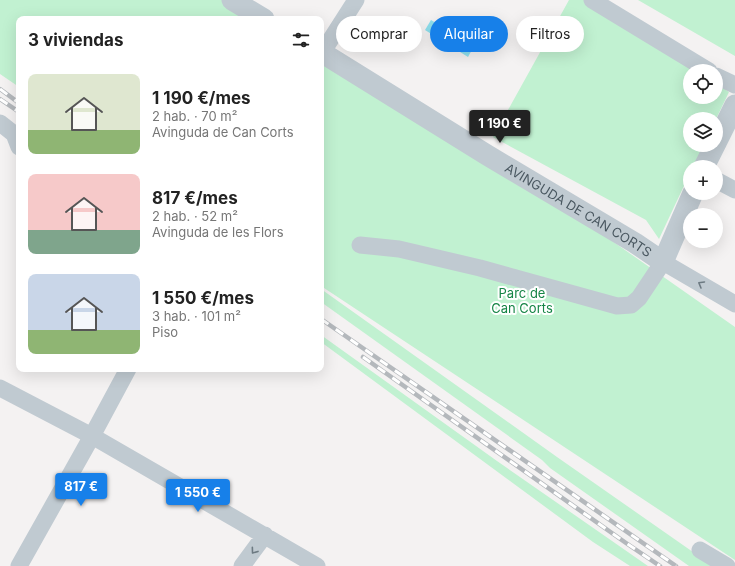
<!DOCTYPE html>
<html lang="es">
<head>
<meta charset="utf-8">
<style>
  body { margin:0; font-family:Inter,sans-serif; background:#f2f2f2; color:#222; height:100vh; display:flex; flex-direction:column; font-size:15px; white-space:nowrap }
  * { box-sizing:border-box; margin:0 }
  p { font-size:13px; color:#767676 }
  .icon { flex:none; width:22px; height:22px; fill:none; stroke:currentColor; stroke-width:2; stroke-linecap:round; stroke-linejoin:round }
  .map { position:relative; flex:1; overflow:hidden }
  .drawer { position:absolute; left:16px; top:16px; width:308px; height:356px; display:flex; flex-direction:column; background:#fff; border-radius:8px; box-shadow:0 4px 16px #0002 }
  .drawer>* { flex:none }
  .hud { position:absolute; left:336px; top:16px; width:339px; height:36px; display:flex; gap:8px }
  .tools { position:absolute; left:683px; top:64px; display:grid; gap:8px }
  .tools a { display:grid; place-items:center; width:40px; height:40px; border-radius:50%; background:#fff; box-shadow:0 4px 16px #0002; font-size:20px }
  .price { position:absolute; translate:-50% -34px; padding:0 9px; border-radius:4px; background:#1780e9; color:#fff; font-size:13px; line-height:26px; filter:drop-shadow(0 1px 2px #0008) }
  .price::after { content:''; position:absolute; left:50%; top:24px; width:12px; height:9px; margin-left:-6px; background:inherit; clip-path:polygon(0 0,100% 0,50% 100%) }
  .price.current { background:#222; color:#fff }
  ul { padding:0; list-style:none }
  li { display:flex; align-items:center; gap:12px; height:100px; padding:0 12px }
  li span { display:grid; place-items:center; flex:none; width:112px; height:80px; border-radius:8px; color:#555 }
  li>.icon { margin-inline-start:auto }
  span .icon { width:48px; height:48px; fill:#fffc; stroke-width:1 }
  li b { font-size:17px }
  h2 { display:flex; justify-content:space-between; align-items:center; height:48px; padding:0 12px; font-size:17px }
  .chip { padding:0 14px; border-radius:18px; background:#fff; box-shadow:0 4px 16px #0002; font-size:14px; line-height:36px }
  .chip.current { background:#1780e9; color:#fff }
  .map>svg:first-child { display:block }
  .green { fill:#c1f1d1 }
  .water { fill:#8ee0ee }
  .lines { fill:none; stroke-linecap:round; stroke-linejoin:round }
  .minor { stroke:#c0cad1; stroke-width:17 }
  .tertiary { stroke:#c0cad1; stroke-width:21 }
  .rail-casing { stroke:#b4b8bc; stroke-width:4.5 }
  .rail { stroke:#fff; stroke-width:3; stroke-dasharray:9; stroke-linecap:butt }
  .oneway { stroke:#6d7a82 }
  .labels { text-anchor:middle; stroke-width:4; stroke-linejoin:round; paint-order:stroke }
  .street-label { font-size:13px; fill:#495760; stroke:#fff }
  .park-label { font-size:13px; fill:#168546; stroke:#fff }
</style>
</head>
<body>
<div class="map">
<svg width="735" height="566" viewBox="0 0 735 566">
  <rect width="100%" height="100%" fill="#f4f2f2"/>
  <!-- green -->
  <path class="green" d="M0,0h240l29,19h-250v68l-19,-13z
    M569,0h22l107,71h-8v26h26v-14l13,9 -13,27h-26v26h14l-11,22h-3v6l-31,66 -13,-19 -153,-83z
    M638,0h97v56z
    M321,52l264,170 150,105v233l-414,-274z
    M321,289l236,168 156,109h-24l-139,-98 -8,-8 -221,-158z
    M321,335l176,126 151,105h-18l-37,-24 -272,-200z"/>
  <!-- water -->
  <path class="water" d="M431,20l43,26 -6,11 -43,-27z"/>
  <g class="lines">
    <!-- minor -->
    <path class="minor" d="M592,0l117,71
      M322,53l34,-53
      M716,76l19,9
      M0,123l14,11 5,13
      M716,180l19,10
      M360,245l39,4 81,19 137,38 14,-1 8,-7 24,-36 72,42
      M0,388l92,48 225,130
      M700,550l27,16
      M19,566l73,-130 36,-67
      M242,566l23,-31"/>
    <!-- tertiary -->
    <g class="tertiary">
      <path d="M232,0l32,19"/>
      <path id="s1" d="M321,52l166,103 148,88 28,19 30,-69"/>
      <path d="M716,143l19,-38"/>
      <path d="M704,167l11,-22"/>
    </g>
    <defs>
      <path id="rail" d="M0,89l19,14
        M0,99l19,13
        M321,319l355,247
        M363,357l263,186 34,23"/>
    </defs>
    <!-- rail casing -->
    <use href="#rail" class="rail-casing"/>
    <!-- rail -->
    <use href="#rail" class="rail"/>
  </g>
  <!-- one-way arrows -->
  <defs><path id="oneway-chevron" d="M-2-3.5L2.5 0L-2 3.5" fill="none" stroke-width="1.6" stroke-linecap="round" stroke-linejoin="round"/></defs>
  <g class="oneway">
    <use href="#oneway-chevron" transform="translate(701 284) rotate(-150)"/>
    <use href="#oneway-chevron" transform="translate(254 551) rotate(126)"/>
  </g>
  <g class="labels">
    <!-- street labels -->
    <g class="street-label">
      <text dy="5" stroke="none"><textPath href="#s1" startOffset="302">AVINGUDA DE CAN CORTS</textPath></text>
    </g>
    <!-- park labels -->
    <g class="park-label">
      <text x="522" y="298">Parc de<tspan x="522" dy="15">Can Corts</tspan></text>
    </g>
  </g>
</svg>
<div class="tools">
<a><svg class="icon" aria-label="locate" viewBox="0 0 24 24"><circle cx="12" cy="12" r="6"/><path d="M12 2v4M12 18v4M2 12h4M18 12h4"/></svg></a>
<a><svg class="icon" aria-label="layers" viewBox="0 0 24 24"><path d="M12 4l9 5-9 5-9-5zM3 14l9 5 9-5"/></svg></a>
<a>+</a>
<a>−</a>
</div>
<b class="price current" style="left:500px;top:144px">1 190 €</b>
<b class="price" style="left:81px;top:507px">817 €</b>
<b class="price" style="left:198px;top:513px">1 550 €</b>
<div class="hud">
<a class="chip">Comprar</a>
<a class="chip current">Alquilar</a>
<a class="chip">Filtros</a>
</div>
<section class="drawer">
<h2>3 viviendas<svg class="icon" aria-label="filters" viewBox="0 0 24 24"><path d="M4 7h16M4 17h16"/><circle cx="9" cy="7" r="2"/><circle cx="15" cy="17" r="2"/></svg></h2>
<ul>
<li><span style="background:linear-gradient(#dfe7d0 70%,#8fb573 0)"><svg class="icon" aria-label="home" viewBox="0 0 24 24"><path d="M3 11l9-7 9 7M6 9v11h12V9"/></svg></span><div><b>1 190 €/mes</b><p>2 hab. · 70 m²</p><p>Avinguda de Can Corts</p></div></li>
<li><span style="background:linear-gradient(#f6c9c9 70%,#7fa58c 0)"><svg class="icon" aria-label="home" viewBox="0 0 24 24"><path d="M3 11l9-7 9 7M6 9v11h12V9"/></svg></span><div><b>817 €/mes</b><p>2 hab. · 52 m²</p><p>Avinguda de les Flors</p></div></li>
<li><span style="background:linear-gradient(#c9d6e8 70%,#8fb573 0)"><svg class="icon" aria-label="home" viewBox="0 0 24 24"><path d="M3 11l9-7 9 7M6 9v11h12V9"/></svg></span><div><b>1 550 €/mes</b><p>3 hab. · 101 m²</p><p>Piso</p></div></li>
</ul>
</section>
</div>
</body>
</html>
